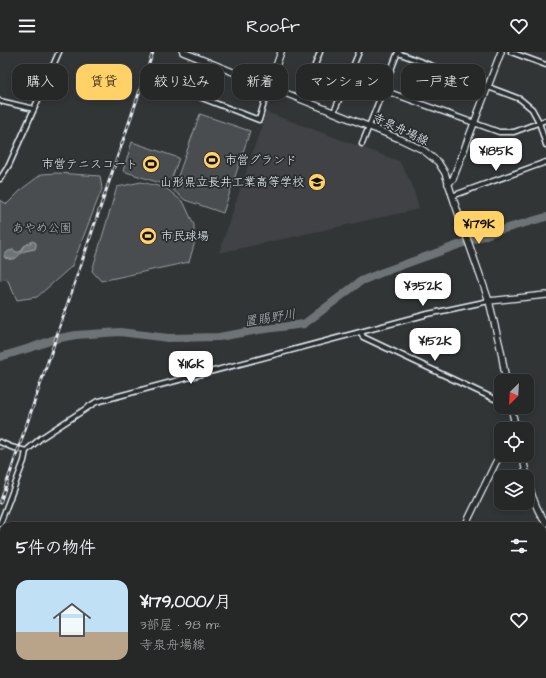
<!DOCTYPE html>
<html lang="ja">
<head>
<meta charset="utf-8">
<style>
  body { margin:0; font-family:"Architects Daughter","Klee One",sans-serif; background:#323434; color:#f1f3f6; height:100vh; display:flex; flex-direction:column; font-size:15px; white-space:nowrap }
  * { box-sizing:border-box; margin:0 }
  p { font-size:13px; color:#a4a6a8 }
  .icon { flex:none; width:22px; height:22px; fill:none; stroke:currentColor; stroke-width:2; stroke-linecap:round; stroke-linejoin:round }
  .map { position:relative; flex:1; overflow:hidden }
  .panel { position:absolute; left:0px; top:470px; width:546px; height:156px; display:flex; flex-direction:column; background:#262828; border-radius:12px 12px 0 0; box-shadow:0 2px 6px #0003,0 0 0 1px #424445 }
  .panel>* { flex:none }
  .banner { position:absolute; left:12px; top:12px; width:522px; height:36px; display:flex; gap:8px }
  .needle { width:26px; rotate:204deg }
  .fabs { position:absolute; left:494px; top:322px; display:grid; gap:8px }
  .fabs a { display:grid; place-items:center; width:40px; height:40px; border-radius:8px; background:#262828; box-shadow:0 2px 6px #0003,0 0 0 1px #424445; font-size:20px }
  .price { position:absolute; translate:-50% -34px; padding:0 9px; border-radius:8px; background:#fff; color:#222; font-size:13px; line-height:26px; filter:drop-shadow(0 1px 2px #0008) }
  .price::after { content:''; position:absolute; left:50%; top:24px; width:12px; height:9px; margin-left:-6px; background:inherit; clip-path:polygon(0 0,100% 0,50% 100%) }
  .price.current { background:#ffd166; color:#111 }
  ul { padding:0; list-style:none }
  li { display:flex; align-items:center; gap:12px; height:100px; padding:0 16px }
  li span { display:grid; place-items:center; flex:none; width:112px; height:80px; border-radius:12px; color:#555 }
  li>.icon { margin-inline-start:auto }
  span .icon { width:48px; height:48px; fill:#fffc; stroke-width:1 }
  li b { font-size:17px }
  h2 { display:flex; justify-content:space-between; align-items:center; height:48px; padding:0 16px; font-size:17px }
  .chip { padding:0 14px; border-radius:12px; background:#262828; box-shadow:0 2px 6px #0003,0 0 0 1px #424445; font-size:14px; line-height:36px }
  .chip.current { background:#ffd166; color:#111 }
  header { display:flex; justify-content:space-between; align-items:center; height:52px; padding:0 16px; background:#262828; font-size:18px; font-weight:600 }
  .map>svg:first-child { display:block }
  .built { fill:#3f4244 }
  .green { fill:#494d4f; stroke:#989fa4 }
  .water { fill:#6e7376; stroke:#9fa5aa }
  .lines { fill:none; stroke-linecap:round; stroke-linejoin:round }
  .stream { stroke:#9fa5aa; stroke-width:1.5 }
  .river { stroke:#6e7376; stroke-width:8 }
  .street-casing { stroke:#e8f1f8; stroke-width:7 }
  .secondary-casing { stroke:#e8f1f8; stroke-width:8 }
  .street { stroke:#2a2d2e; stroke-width:4 }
  .secondary { stroke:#2a2d2e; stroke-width:5.5 }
  .rail-casing { stroke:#e8f1f8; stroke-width:3 }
  .rail { stroke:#2a2d2e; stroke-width:1.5; stroke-dasharray:4.5; stroke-linecap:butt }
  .labels { text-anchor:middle; stroke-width:3.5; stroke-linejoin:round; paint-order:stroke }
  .street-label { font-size:12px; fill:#e8f1f8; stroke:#2a2d2e }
  .poi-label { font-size:12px; fill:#e8f1f8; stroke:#2a2d2e; text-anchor:start }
  .park-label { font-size:12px; fill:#b0b8bd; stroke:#2a2d2e }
  .water-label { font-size:13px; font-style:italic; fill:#b1b8be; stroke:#2a2d2e }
</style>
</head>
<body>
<header><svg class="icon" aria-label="menu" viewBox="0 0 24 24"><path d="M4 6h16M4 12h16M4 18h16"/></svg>Roofr<svg class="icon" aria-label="heart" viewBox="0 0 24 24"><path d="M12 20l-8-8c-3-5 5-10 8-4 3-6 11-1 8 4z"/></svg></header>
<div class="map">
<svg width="546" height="626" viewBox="0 0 546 626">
  <rect width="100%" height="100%" fill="#323536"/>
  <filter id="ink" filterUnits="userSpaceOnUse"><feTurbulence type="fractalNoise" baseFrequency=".025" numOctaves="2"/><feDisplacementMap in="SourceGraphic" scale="8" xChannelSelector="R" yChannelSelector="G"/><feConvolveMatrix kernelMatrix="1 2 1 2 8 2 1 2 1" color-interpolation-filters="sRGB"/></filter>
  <g filter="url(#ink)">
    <!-- built -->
    <path class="built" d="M266,60l133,49 13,23 7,25 -200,44z
      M202,622h188l-1,4h-189z"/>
    <!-- green -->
    <path class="green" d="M200,62l50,17 -27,82 -38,-13 -12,-10z
      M132,90l47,16 -10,28 -46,-15z
      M57,121l43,3 2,13 -30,77 -35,31 -20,3 -10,-21 -7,1v-80l7,4 16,-16 19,-14z
      M141,130l25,6 18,15 10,22v20l-5,17 -88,19 -9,-10 25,-84z"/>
    <!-- water -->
    <path class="water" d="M33,189l3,2v3l-1,3c-3,1 -7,1 -10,2 -10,5 -7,11 -20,7l-1,-2c2,-4 5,-6 10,-6l2,2h4l4,-6z"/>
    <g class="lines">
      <!-- stream -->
      <path class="stream" d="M0,397h4"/>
      <!-- river -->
      <path class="river" d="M0,305l33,-10 22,-8 21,-4 44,-3 48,6 51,-1 39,-7 46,-6 57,-43 22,-9 114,-41 49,-14"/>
      <defs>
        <path id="street" d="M511,0l35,13
          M398,1l122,46 12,10 7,13 7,23
          M150,26l109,42 10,-34
          M383,38l116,42h15l32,-12
          M302,47l18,-47
          M0,49l34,8
          M334,60l25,-60
          M362,92l36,-92
          M0,127l9,-14 25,-56 25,-57
          M452,144l94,-34
          M361,280l2,5 138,65
          M0,390l11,5 15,4
          M0,472l24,-63 2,-10 15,-13 55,-36 332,-88 61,-13
          M0,502l4,1
          M542,532l4,-5
          M542,578l4,3"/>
        <path id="secondary" d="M183,0l217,87 23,11 15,12 7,11 9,28 35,100 12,50 5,30
          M269,34l12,-34
          M448,132l5,-5 48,-127
          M489,249l57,-6
          M511,355l5,22
          M522,403c6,24 9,48 24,68
          M465,474l31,-64 6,-7
          M393,626l2,-4"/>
      </defs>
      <!-- street casing -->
      <use href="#street" class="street-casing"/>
      <!-- secondary casing -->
      <use href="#secondary" class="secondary-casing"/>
      <!-- street -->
      <use href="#street" class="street"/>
      <!-- secondary -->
      <use href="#secondary" class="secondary"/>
      <defs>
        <path id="rail" d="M0,451l153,-451"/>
      </defs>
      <!-- rail casing -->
      <use href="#rail" class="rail-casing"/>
      <!-- rail -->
      <use href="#rail" class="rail"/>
    </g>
  </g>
  <!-- icons -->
  <defs>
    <symbol id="stadium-disc" viewBox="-11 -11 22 22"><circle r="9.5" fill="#ffd166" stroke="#2a2d2e"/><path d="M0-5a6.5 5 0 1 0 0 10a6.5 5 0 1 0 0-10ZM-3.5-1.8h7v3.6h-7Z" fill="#111"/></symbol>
    <symbol id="school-disc" viewBox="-11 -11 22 22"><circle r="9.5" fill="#ffd166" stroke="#2a2d2e"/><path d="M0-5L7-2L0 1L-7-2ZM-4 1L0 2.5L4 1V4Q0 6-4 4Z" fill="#111"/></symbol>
  </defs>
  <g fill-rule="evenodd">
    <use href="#stadium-disc" x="202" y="98" width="20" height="20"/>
    <use href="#stadium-disc" x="141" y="102" width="20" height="20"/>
    <use href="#school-disc" x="307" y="120" width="20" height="20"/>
    <use href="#stadium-disc" x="138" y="174" width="20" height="20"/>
  </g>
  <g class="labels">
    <!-- street labels -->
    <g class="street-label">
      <text transform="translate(401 77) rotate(25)" y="4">寺泉舟場線</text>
    </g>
    <!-- poi labels -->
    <g class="poi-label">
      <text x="225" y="112">市営グランド</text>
      <text x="138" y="116" text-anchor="end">市営テニスコート</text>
      <text x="304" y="134" text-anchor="end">山形県立長井工業高等学校</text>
      <text x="161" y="188">市民球場</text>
    </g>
    <!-- park labels -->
    <g class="park-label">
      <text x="42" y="180">あやめ公園</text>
    </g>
    <!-- water labels -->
    <g class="water-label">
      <text transform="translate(270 265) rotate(-9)" y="5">置賜野川</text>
    </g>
  </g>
</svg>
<div class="fabs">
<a><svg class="needle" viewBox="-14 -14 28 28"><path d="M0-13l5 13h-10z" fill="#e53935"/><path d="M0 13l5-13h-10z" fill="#a4a6a8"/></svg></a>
<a><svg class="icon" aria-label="locate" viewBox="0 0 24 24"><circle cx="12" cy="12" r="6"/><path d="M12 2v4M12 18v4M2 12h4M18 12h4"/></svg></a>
<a><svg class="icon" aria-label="layers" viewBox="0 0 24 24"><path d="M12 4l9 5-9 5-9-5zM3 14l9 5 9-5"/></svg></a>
</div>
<b class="price" style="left:496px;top:120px">¥185K</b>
<b class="price current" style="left:479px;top:193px">¥179K</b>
<b class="price" style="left:423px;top:255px">¥352K</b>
<b class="price" style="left:435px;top:310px">¥152K</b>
<b class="price" style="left:191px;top:333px">¥116K</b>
<div class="banner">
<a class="chip">購入</a>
<a class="chip current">賃貸</a>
<a class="chip">絞り込み</a>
<a class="chip">新着</a>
<a class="chip">マンション</a>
<a class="chip">一戸建て</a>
</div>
<section class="panel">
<h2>5件の物件<svg class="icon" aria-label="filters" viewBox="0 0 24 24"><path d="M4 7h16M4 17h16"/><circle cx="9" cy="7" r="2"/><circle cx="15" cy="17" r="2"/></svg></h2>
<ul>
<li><span style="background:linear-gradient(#bfe0f5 65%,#b9a48a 0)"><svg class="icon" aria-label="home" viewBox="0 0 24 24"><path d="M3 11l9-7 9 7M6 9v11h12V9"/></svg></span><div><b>¥179,000/月</b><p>3部屋 · 98 m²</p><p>寺泉舟場線</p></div><svg class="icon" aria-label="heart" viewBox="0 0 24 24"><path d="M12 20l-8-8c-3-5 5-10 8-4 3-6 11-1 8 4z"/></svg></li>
</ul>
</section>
</div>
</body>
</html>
